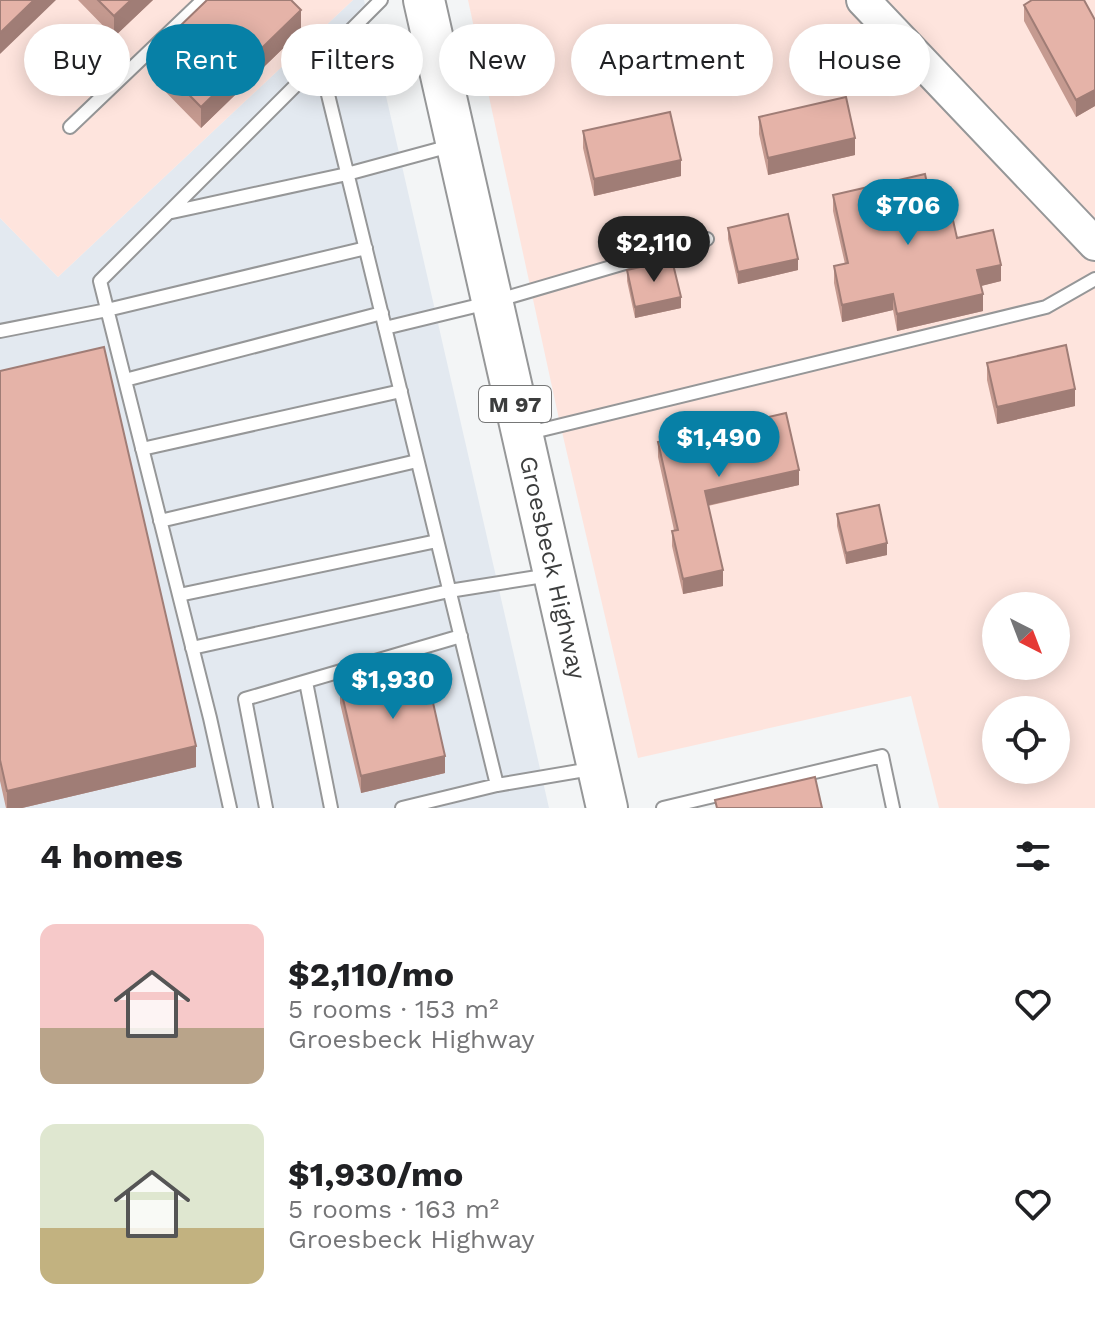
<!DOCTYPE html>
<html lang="en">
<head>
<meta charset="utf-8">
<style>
  body { margin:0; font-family:"Work Sans",sans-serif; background:#f2f2f2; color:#202124; height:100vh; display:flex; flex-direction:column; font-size:30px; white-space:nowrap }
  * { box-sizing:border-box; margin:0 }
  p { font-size:26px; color:#757577 }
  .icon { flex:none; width:44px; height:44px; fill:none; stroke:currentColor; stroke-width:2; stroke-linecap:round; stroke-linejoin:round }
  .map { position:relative; height:808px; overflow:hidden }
  .side { display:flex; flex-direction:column; background:#fff; flex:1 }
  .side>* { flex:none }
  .top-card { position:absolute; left:24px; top:24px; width:1048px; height:72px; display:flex; gap:16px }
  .needle { width:52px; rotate:138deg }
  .tools { position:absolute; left:982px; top:592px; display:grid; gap:16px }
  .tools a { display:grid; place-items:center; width:88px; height:88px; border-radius:50%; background:#fff; box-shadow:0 4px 20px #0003; font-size:40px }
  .price { position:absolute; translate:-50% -68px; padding:0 18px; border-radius:28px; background:#0780a6; color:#fff; font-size:26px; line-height:52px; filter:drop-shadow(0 2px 4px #0008) }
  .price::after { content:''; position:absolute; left:50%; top:48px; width:24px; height:18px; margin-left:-12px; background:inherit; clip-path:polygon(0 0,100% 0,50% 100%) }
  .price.active { background:#222; color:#fff }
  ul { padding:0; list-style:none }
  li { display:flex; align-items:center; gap:24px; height:200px; padding:0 40px }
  li span { display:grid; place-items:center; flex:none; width:224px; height:160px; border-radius:16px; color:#555 }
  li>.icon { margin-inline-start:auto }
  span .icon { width:96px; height:96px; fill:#fffc; stroke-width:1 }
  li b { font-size:34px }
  h2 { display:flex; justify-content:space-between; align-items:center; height:96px; padding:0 40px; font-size:34px }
  .pill { padding:0 28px; border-radius:36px; background:#fff; box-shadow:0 4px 20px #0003; font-size:28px; line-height:72px }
  .pill.active { background:#0780a6; color:#fff }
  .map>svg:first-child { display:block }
  .built { fill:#e3e9f0 }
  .industrial { fill:#fee4dd; fill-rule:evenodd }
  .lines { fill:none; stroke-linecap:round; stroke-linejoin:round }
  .service-casing { stroke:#969798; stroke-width:16 }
  .tertiary-casing { stroke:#969798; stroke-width:36 }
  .primary-casing { stroke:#969798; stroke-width:44 }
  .service { stroke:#fff; stroke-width:12 }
  .tertiary { stroke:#fff; stroke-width:32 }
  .primary { stroke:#fff; stroke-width:40 }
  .wall { fill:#c59a90 }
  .shaded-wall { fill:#a07d76 }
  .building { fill:#e5b3a8; stroke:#a07d76; stroke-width:2 }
  .labels { text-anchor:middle; stroke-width:8; stroke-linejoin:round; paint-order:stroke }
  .shield { fill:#fff; stroke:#767777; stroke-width:2 }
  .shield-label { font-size:22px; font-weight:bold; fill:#3c3d3d }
  .street-label { font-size:24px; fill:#3c3d3d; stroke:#fff }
</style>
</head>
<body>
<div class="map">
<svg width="1095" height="808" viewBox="0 0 1095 808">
  <rect width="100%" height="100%" fill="#f3f5f6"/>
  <!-- built -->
  <path class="built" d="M353,0h11l185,808h-549v-590l58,59z"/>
  <!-- industrial -->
  <path class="industrial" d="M0,0h353l-295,277 -58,-59z
    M468,0h627v808h-156l-28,-112 -273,62 -79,-339zM996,606h60v60h-60zM996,710h60v60h-60z"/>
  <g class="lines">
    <defs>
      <path id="service" d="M320,62l177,723
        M70,127l133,-127
        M172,212l175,-38 107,-29
        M385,328l107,-26 215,-63
        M0,331l107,-21 259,-62
        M125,380l257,-67
        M529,433l517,-126 49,-28
        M142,449l259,-58
        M160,521l257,-60
        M179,595l258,-54
        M192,648l257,-57 101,-16
        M306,682l25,126
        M230,808l-20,-90 -110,-437 281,-281
        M266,808l-21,-109 216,-63
        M402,808l95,-23 94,-16
        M663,808l219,-52 11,52"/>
      <path id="tertiary" d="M863,0l232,244"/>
      <g id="primary">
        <path id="s1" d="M424,0l183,808"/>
      </g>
    </defs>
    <!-- service casing -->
    <use href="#service" class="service-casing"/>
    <!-- tertiary casing -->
    <use href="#tertiary" class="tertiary-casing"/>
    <!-- primary casing -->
    <use href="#primary" class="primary-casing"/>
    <!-- service -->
    <use href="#service" class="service"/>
    <!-- tertiary -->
    <use href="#tertiary" class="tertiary"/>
    <!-- primary -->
    <use href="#primary" class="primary"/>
  </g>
  <!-- wall -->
  <path class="wall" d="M78,0h75l-39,37z
    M1024,5l71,15v86l-19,11 -52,-96z
    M301,31l-100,97 -51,-52v-21z
    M759,117l96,38 -87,20 -9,-41z
    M583,131l98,45 -87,20 -11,-48z
    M929,193l28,45 44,43 -20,5 2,25 -86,20 -4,-21 -51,12 -8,-39v-17l11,-2 -12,-53v-16z
    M728,228l70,42 -60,14 -10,-45z
    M627,270l54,38 -46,10 -8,-37z
    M987,363l88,43 -78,18 -10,-44z
    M0,371l196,396 -174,41h-16l-6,-27z
    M658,442l141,43 -91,21 15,80 -40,8 -11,-48v-15l2,-1 -16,-73z
    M837,514l50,41 -41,9 -9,-38z
    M340,686l105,87 -84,20 -21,-90z"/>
  <!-- shaded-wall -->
  <path class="shaded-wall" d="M34,0h22l-56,54v-21z
    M131,0h22l-39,37v-21z
    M301,10v21l-100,97v-21z
    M1095,90v16l-19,11v-17z
    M855,138v17l-87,20v-17z
    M681,160v16l-87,20v-17z
    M798,259v11l-60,14v-12z
    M1001,265v16l-24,6v-17z
    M893,294v16l-51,12v-17z
    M983,294v17l-86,20v-17z
    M681,297v11l-46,10v-11z
    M1075,389v17l-78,18v-17z
    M799,470v15l-94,21v-15z
    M887,543v12l-41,9v-11z
    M723,570v16l-40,8v-15z
    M196,746v21l-174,41h-15v-17z
    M445,756v17l-84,20v-17z"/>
  <!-- building -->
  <path class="building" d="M0,0h34l-34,33z
    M98,0h33l-17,16z
    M207,0h84l10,10 -100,97 -51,-52z
    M1032,0h52l11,20v70l-19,10 -52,-95z
    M846,97l9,41 -87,20 -9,-41z
    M670,112l11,48 -87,19 -11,-48z
    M925,174l4,19 17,-4 11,49 36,-8 8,35 -24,5 6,24 -86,20 -4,-20 -51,11 -8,-39 14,-3 -15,-68z
    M788,214l10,45 -60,13 -10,-44z
    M672,260l9,37 -46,10 -8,-37z
    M1066,345l9,44 -78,18 -10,-44z
    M104,347l92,399 -189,45 -7,-31v-389z
    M786,413l13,57 -94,21 18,79 -40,9 -11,-48 6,-1 -20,-88z
    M879,505l8,38 -41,10 -9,-39z
    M425,667l20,89 -84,20 -21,-90z
    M815,777l7,31h-105l-2,-8z"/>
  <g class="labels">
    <!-- shield labels -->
    <rect class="shield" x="479" y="386" width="72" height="36" rx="6"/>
    <g class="shield-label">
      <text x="515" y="412">M 97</text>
    </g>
    <!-- street labels -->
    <g class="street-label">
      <text dy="8" stroke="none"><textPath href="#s1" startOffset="582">Groesbeck Highway</textPath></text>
    </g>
  </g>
</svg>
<div class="tools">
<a><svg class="needle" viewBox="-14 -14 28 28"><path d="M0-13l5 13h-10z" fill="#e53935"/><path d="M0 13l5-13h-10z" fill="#757577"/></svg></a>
<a><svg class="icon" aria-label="locate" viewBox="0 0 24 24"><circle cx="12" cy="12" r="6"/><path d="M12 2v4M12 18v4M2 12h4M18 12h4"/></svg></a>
</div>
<b class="price" style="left:908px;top:247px">$706</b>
<b class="price active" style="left:654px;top:284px">$2,110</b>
<b class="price" style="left:719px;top:479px">$1,490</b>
<b class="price" style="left:393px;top:721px">$1,930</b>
<div class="top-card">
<a class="pill">Buy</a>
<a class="pill active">Rent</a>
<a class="pill">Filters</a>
<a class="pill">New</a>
<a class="pill">Apartment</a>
<a class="pill">House</a>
</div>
</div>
<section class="side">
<h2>4 homes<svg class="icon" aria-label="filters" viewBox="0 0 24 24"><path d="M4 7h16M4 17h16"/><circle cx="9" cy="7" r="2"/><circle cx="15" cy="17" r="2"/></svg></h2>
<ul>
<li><span style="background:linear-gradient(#f6c9c9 65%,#b9a48a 0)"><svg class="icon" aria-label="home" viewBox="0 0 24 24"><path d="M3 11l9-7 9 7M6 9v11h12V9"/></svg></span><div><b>$2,110/mo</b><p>5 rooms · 153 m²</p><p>Groesbeck Highway</p></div><svg class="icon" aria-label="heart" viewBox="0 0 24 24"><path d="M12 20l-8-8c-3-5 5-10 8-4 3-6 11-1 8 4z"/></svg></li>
<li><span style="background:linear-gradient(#dfe7d0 65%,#c2b280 0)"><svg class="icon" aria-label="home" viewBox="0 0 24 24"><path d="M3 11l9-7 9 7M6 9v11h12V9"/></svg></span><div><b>$1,930/mo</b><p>5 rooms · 163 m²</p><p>Groesbeck Highway</p></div><svg class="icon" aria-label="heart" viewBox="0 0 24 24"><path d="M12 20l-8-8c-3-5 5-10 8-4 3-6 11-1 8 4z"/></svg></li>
</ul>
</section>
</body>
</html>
